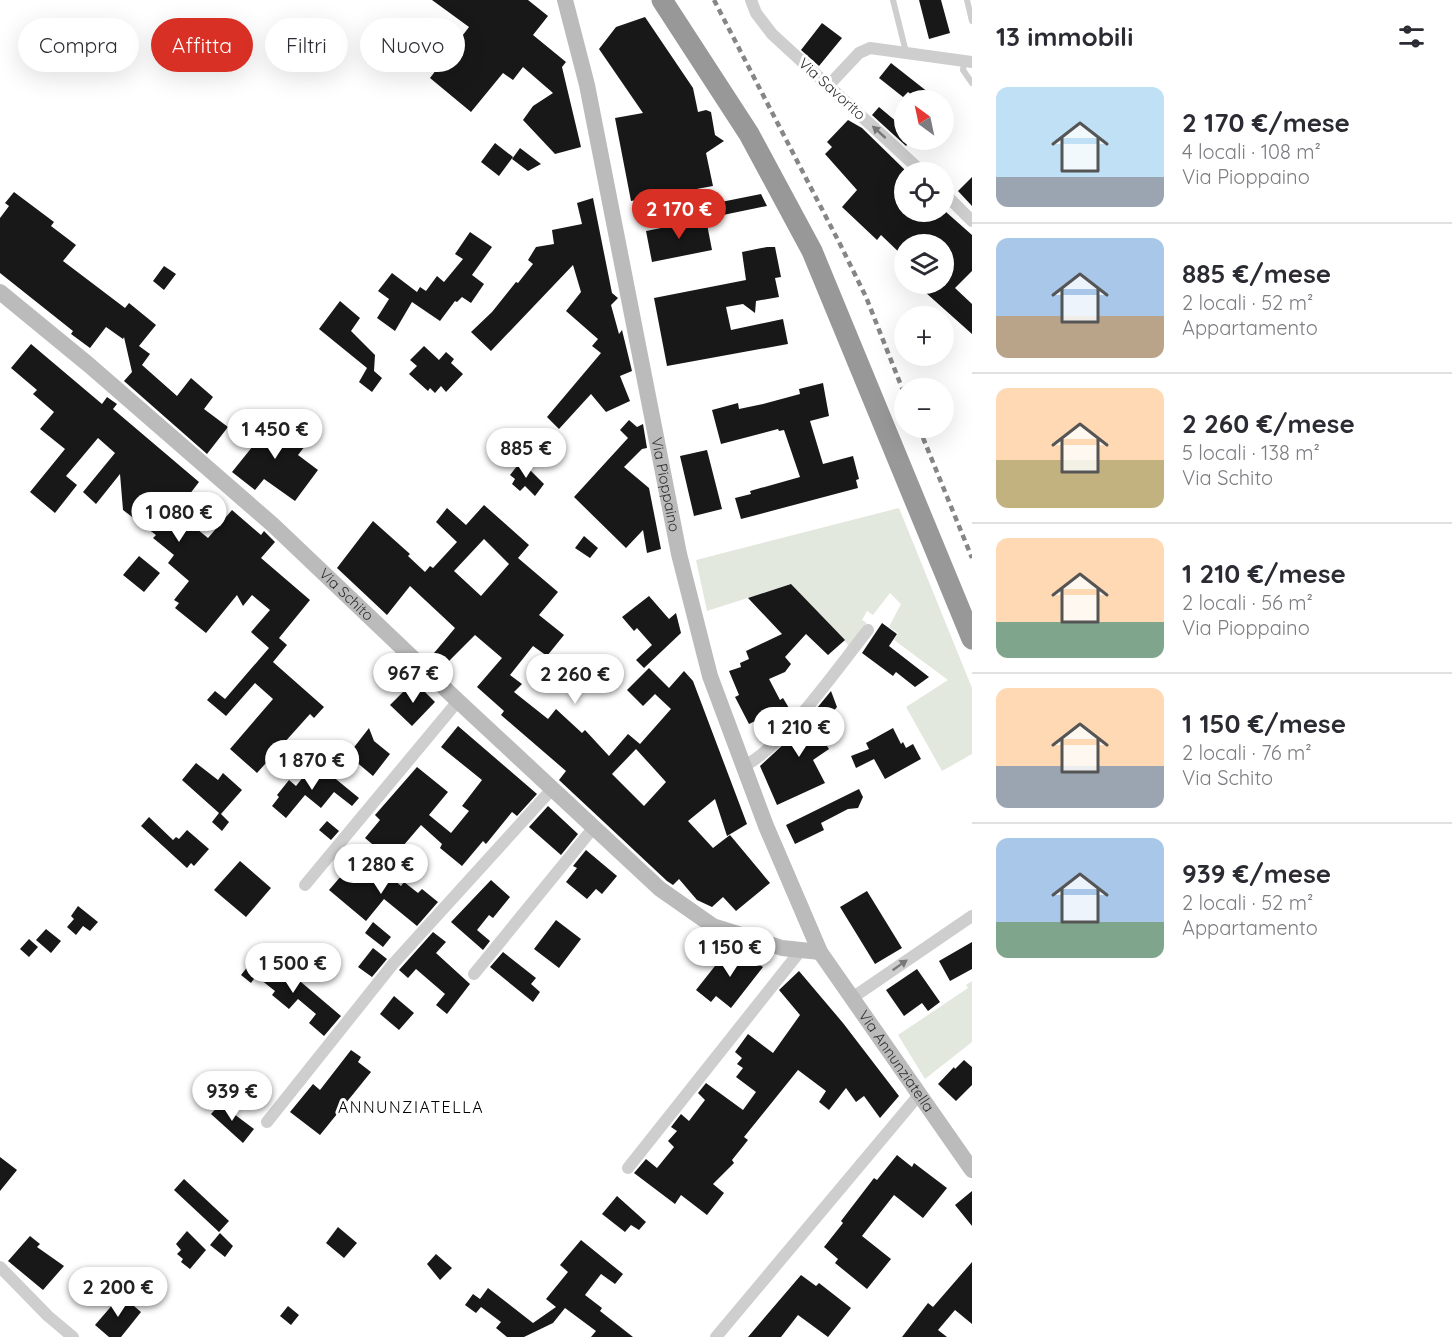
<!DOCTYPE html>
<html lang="it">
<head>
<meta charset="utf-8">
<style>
  body { margin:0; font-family:Quicksand,sans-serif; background:#f2f2f3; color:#2b2b33; height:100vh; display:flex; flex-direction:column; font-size:22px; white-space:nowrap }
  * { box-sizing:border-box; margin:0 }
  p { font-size:20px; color:#7c7c81 }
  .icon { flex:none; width:33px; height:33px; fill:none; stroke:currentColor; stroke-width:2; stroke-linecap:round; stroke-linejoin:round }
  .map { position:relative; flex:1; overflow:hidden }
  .panel { display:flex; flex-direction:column; background:#fff; width:480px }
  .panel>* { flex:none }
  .top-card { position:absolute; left:18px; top:18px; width:570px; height:54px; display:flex; gap:12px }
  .needle { width:39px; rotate:327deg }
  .tools { position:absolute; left:894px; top:90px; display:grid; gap:12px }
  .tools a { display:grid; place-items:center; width:60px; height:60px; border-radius:50%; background:#fff; box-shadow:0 6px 24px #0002; font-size:30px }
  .price { position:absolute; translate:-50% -51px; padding:0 14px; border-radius:21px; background:#fff; color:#222; font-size:20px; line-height:39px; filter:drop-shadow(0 2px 3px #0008) }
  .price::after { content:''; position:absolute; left:50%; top:36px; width:18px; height:14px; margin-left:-9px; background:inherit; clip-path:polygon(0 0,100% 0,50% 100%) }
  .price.on { background:#d93025; color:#fff }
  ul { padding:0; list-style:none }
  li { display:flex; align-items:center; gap:18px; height:150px; padding:0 24px }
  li+li { border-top:2px solid #e1e1e2 }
  li span { display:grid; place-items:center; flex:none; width:168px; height:120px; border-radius:12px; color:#555 }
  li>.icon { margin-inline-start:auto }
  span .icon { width:72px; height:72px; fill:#fffc; stroke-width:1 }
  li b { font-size:26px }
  h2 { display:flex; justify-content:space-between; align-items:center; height:72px; padding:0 24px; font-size:26px }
  .chip { padding:0 21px; border-radius:27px; background:#fff; box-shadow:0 6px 24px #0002; font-size:21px; line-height:54px }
  .chip.on { background:#d93025; color:#fff }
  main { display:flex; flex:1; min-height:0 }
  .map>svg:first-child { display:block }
  .green { fill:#e3e8de }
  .building { fill:#181818; fill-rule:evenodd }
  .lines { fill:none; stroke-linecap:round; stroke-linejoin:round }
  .lane { stroke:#cecece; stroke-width:6 }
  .street { stroke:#cecece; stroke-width:12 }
  .secondary { stroke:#bbb; stroke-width:16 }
  .highway { stroke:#989898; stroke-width:21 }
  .rail { stroke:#868686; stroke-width:4.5; stroke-dasharray:6 4.5; stroke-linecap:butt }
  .oneway { fill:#787878 }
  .labels { text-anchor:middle; stroke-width:6; stroke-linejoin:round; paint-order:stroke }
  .street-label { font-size:15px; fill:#313131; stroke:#fff }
  .neighbourhood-label { font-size:16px; letter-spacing:1.5px; fill:#000; stroke:#fff }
</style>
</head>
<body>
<main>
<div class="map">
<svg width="972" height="1337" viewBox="0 0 972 1337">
  <rect width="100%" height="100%" fill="#fff"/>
  <!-- green -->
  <path class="green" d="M899,508l73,180v66l-30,17 -36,-64 42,-27 -54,-40 4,-7 -9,-6 12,-23 -11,-11 -17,22 -6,-4 -5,9 5,3 -18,23 -58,-62 -84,27 -11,-51z
    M972,981v61l-47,37 -27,-44 70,-47 -2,-3z"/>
  <!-- building -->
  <path class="building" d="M432,0h96l20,16 -15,19 33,27 -4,5 19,80 -26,7 -32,-34 10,-14 20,-13 -30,-26 -10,13 -10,-7 -32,39 -41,-34 39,-51z
    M919,0h22l9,33 -21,6z
    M645,17l48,71 5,24 8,-2 5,2 4,23 9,6 -18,12 7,33 -82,15 -16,-83 28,-5 -44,-64 17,-22z
    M822,23l20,15 -23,28 -18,-16z
    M891,63l47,37h-19l-11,-8 -5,5 -24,-19z
    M879,107l25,21v12h7l-5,6 -34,-31z
    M848,120l14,8 42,41v43h42l26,23v36l-17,17 17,16v30l-56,-50h28v-40h-40v13l-23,-22 -4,5 -35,-33 15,-17 -32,-36 7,-7 -5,-5z
    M495,143l18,14 -14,19 -18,-14z
    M520,148l21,16 -13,7 -16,-12z
    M972,177v29l-14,-15z
    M14,192l40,30 -3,4 25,19 -13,16 62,47 4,-5 27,22 -17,21 11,8 -8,11 35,31 14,-18 22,19 -9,12 24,18 -21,27 -83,-73 8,-9 -8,-35 -1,2 -17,-12 -16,21 -19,-14 2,-3 -73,-58v-55l9,-12 -4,-3z
    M761,194l6,12 -44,9 -2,-13z
    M593,198l19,95 6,5 -7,7 8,29 3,-4 10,41 -12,5 10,25 -24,11 -15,-18 -32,35 -12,-12 54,-64 -9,-7 6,-7 -32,-28 15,-19 -8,-27 -82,86 -20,-19 21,-20 24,-30 2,1 15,-19 -5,-4 8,-13 18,-3 -2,-14 30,-6 -5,-21z
    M706,219l6,31 -60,12 -6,-31z
    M470,232l22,15 -20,28 12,9 -13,19 -9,-6 -5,5 -2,-1 -15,20 -28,-19 -17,29 -18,-13 12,-19 -11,-8 14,-18 25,19 3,-5 6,4 11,-15 7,6 19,-23 -8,-5z
    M767,247h8l6,30 -6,1 4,19 -23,4 -1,12 -12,-9 -17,3 5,23 52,-11 5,25 -121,22 -13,-68 92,-18 -4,-28z
    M164,266l12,8 -12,16 -11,-9z
    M340,301l20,17 -9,13 24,24 -1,16 8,7 -10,14 -13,-10 8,-14 -48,-39z
    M31,344l71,60 5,-7 10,7 -4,5 86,73 -23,30 32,26 24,-28 29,25 3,-4 11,11 -14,16 49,42 -31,38 8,7 -14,17 51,45 -10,11 -4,-4 -53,59 -27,-24 43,-50 -18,-16 -29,33 -19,-16 8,-9 10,8 44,-51 -18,-16 19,-22 -18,-15 -9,11 -6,-11 -31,38 -31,-25 4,-5 -5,-3 15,-19 -21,-18 6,-8 -21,-17 3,-3 -33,-25 -3,-36 -24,30 -13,-12 32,-39 -17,-15 -32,38 11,9 -22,28 -25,-21 35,-43 -25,-20 14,-17 -21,-18 4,-4 -26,-22z
    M424,346l15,14 7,-8 8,7 -3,4 12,11 -17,18 -5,-6 -6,7 -5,-5 -2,3 -19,-17 8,-8 -7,-6z
    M823,383l6,33 -19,5 13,43 30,-8 6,23 -3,1 2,8 -117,31 -6,-21 16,-4 -1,-3 50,-14 -16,-47 -5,1 -1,-2 -57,15 -9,-34 26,-7 1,6 24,-5 37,-10 -1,-5z
    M255,415l11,9 5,-6 34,28 -7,9 20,15 -23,31 -31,-22 -9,11 -23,-18 29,-36 -14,-11z
    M629,420l8,7 6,-3 4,24 -5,1 -18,18 25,21 12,61 -14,4 -4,-23 -17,18 -52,-51 54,-59 -8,-8z
    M707,450l15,59 -28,7 -14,-60z
    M521,461l23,23 -9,12 -10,-10 -5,5 -8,-7 3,-5 -5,-4z
    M484,505l45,40 -11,13 40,34 -19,23 25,20 -17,21 -14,-10 -23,29 12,9 -8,8 34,27 8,-10 26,24 3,-3 24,26 19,-22 12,10 31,-35 -16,-15 -12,12 -16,-16 22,-22 20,20 15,-17 9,10 54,143 -20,12 -12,-37 -27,22 25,27 17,-13 40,48 -34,28 -13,-14 -11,10 -15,-7 -18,-21 -6,6 -6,-4 -108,-101 7,-9 -65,-56 3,-4 -27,-24 25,-29 -27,-23 -35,35 -11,-11 26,-31 -45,-42 -23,29 -50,-47 36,-47 37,33 -2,2 17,16 5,-6 3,2 24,-26 -21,-20 11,-14 19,17zM484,539l25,25 -28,32 -27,-25zM636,749l30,33 -22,24 -32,-32z
    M584,536l14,12 -8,10 -15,-10z
    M139,556l21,17 -16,19 -21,-17z
    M791,584l54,56 -17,15 -22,-21 -21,23 6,7 -6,8 -16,7 11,21 3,-2 9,15 -9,10 -9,-11 -25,12 -14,-27 4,-2 -10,-24 12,-4 -1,-4 9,-4 -3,-8 36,-17 -34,-36z
    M649,596l20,23 7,-6 5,20 -37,35 -8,-8 16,-15 -15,-17 -3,3 -12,-14z
    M882,623l15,11 -8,12 40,31 -14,10 -19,-15 -3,4 -31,-23z
    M414,681l21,21 -23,24 -22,-21z
    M831,691l6,16 -19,22 8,8 -3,3 6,9 -16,11 12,23 -48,22 -17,-39 39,-36z
    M458,726l79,68 -20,22 -5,-4 -26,32 -3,-3 -21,25 -22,-18 2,-4 -21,-19 -30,35 -26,-22 15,-18 -5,-5 42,-48 31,25 -19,23 22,18 18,-22 -7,-5 20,-26 -41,-33z
    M369,728l5,13 16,13 -17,22 -25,-21z
    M893,728l8,16 2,-2 3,6 7,-4 8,15 -36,20 -11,-20 -18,9 -5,-12 18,-7 -3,-6z
    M315,762l44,36 -7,8 -18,-14 -13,16 -16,-13 -19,23 -14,-12 7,-9 -2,-2 12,-15 7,6z
    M196,763l22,17 5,-7 19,17 -21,24 8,8 -7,9 -10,-9 7,-9 -37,-33z
    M859,789l4,8 -5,11 -10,1 -27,14 3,7 -29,14 -9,-19z
    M548,806l30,28 -17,21 -32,-28z
    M149,817l24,23 3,-3 3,2 8,-9 22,19 -15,17 -3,-3 -4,5 -46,-42z
    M327,821l12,10 -8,9 -12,-10z
    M586,850l31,26 -15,18 -6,-5 -9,10 -21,-17 11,-14 -4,-2z
    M240,861l31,27 -25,29 -32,-27z
    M354,861l24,20 7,-9 16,14 3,-4 14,11 4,-4 16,13 -21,24 -33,-27 -18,22 -37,-31z
    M491,880l19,17 -17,21 -4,-3 -12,15 13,11 -7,9 -32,-28z
    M867,891l35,57 -27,16 -35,-57z
    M78,906l20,16 -8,9 -7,-5 -7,9 -9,-8 7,-8 -3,-3z
    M556,920l25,19 -22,29 -25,-19z
    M373,922l18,15 -8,10 -18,-14z
    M46,929l15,12 -10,12 -15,-13z
    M433,932l13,10 -10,11 34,31 -23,30 -11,-9 9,-11 -29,-25 -8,9 -9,-8z
    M29,939l9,8 -9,10 -9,-8z
    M972,942v27l-22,12 -11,-20z
    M730,947l33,20 -32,41 -15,-12 -5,6 -15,-12z
    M373,948l14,11 -15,18 -14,-10z
    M503,952l33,26 -5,6 9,8 -7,10 -43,-35z
    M256,956l27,21 5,-6 53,45 -17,20 -15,-13 7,-9 -18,-15 -9,10 -17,-14 3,-4 -19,-15 -5,7 -10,-8z
    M917,969l23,33 -12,9 -6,-8 -18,13 -18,-26z
    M799,971l44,52 56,73 -19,22 -16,-22 -8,6 -10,-14 -17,22 -10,-8 7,-11 -28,-21 -54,67 4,3 -16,20 2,3 -21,21 11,9 -17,22 -26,-20 -6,9 -41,-31 12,-14 11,9 17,-21 -6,-6 9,-10 -6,-4 10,-13 8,7 16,-21 -7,-7 8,-10 37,27 13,-18 -20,-15 7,-9 -6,-4 5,-6 -7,-6 13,-18 25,19 27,-38 -21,-25z
    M394,996l20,17 -15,17 -19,-16z
    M351,1050l10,7 -3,5 13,10 -51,63 -30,-23 23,-28 7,6z
    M964,1060l8,7v18l-16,16 -18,-17 16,-17 1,2z
    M223,1101l13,11 -2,2 20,15 -11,14 -32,-29z
    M897,1155l15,12 2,-4 33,25 -24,30 -29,-23 -32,41 29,23 -24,30 -32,-26 3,-4 -14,-12 19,-24 -2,-2 33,-43 3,2z
    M0,1157l17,13 -17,21z
    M184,1179l45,42 -10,11 -45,-42z
    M972,1191v35l-17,-21z
    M617,1196l29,26 -7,8 -8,-5 -6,7 -23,-18z
    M338,1227l19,16 -13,15 -18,-15z
    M187,1231l19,19 -16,19 -9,-7 2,-3 -6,-5 4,-4 -5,-6z
    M220,1233l13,13 -8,11 -15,-12z
    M30,1236l10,8 -3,3 27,19 -21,24 -35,-29z
    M581,1240l42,34 -8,10 -14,-10 -16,21 17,13 -2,3 33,26h-42l5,-6 -31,-23 -12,15 -29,14h-17l-11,-9 5,-6 -20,-15 -5,6 -11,-8 8,-11 7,5 8,-11 45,35 23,-16 -10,-8 22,-27 -8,-7z
    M436,1254l16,14 -12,12 -13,-16z
    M972,1262v62l-17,-14 -17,20 9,7h-45l26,-34 5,4z
    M801,1275l15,11 3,-3 32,25 -23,29 -30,-22 -17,22h-33z
    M121,1295l20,17 -20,25h-12l-14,-12z
    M288,1306l11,9 -8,10 -11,-9z"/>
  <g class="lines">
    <!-- lane -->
    <path class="lane" d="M893,0l13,52
      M967,0l5,21
      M964,61l-1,9 9,13"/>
    <!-- street -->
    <path class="street" d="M751,0l5,13 16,21 150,138
      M828,86l31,-33 11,-5 102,14
      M944,193l28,28
      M744,766c39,-19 95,-100 124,-136
      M305,885l153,-184
      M474,974l120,-147
      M852,998l120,-82
      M267,1122l126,-158 159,-175
      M628,1168l173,-218
      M0,1267l48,49 25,21
      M716,1337l202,-241"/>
    <!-- secondary -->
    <g class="secondary">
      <path id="s1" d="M565,0l22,85 92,469 31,122 56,150 54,126 152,218"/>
      <path id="s2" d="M0,292l89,73 184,160 185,176 202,188 53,37 69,22 38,4"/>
    </g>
    <!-- highway -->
    <path class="highway" d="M662,0l87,134 63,117 160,388"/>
    <!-- rail -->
    <path class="rail" d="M714,0l127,246 25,51 38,96
      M919,428l53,130"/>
  </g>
  <!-- one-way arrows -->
  <defs><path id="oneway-solid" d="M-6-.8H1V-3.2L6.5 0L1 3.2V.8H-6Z" transform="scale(1.5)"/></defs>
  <g class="oneway">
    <use href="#oneway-solid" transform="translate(879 132) rotate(-138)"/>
    <use href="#oneway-solid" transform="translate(900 965) rotate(-35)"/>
  </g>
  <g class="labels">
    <!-- street labels -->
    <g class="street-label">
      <text transform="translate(832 89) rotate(42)" y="5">Via Savorito</text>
      <text dy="5" stroke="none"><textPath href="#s1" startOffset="495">Via Pioppaino</textPath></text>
      <text dy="5" stroke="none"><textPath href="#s2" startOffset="460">Via Schito</textPath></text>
      <text dy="5" stroke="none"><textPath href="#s1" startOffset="1122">Via Annunziatella</textPath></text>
    </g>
    <!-- neighbourhood labels -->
    <g class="neighbourhood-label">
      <text x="411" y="1113">ANNUNZIATELLA</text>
    </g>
  </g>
</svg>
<div class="tools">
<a><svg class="needle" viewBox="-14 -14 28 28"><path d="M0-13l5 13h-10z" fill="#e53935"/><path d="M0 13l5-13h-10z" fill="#7c7c81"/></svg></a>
<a><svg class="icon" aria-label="locate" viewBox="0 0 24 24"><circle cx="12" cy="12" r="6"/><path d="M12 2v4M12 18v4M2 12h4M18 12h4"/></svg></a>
<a><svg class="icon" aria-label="layers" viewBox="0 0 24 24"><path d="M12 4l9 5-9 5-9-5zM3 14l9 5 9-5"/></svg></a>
<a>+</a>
<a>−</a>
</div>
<b class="price on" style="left:679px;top:240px">2 170 €</b>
<b class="price" style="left:275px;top:460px">1 450 €</b>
<b class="price" style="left:526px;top:479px">885 €</b>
<b class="price" style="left:179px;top:543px">1 080 €</b>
<b class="price" style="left:413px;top:704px">967 €</b>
<b class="price" style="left:575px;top:705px">2 260 €</b>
<b class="price" style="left:799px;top:758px">1 210 €</b>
<b class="price" style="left:312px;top:791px">1 870 €</b>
<b class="price" style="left:381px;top:895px">1 280 €</b>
<b class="price" style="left:730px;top:978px">1 150 €</b>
<b class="price" style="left:293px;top:994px">1 500 €</b>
<b class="price" style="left:232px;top:1122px">939 €</b>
<b class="price" style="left:118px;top:1318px">2 200 €</b>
<div class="top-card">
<a class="chip">Compra</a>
<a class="chip on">Affitta</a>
<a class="chip">Filtri</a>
<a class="chip">Nuovo</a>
</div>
</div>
<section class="panel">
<h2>13 immobili<svg class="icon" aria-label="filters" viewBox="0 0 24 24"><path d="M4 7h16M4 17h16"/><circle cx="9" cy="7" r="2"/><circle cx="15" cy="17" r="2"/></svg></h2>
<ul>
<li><span style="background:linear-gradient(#bfe0f5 75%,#9aa5b1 0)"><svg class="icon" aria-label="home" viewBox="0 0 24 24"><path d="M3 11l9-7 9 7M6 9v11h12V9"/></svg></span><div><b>2 170 €/mese</b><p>4 locali · 108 m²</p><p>Via Pioppaino</p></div></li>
<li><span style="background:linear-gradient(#a9c7e8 65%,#b9a48a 0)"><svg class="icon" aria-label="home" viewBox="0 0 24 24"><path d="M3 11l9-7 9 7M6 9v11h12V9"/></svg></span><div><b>885 €/mese</b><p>2 locali · 52 m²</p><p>Appartamento</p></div></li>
<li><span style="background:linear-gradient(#ffd9b3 60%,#c2b280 0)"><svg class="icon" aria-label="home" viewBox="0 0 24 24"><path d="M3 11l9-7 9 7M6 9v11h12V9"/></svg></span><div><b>2 260 €/mese</b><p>5 locali · 138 m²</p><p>Via Schito</p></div></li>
<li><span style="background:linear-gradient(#ffd9b3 70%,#7fa58c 0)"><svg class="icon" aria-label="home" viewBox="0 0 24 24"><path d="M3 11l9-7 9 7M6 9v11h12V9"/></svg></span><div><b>1 210 €/mese</b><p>2 locali · 56 m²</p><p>Via Pioppaino</p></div></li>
<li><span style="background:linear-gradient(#ffd9b3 65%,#9aa5b1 0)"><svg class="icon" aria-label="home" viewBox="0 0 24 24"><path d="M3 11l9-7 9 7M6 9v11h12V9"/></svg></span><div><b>1 150 €/mese</b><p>2 locali · 76 m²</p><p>Via Schito</p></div></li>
<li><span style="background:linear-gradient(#a9c7e8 70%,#7fa58c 0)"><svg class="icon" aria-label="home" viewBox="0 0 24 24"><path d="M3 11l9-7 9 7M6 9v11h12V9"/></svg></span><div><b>939 €/mese</b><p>2 locali · 52 m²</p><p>Appartamento</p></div></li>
</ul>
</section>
</main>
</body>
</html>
